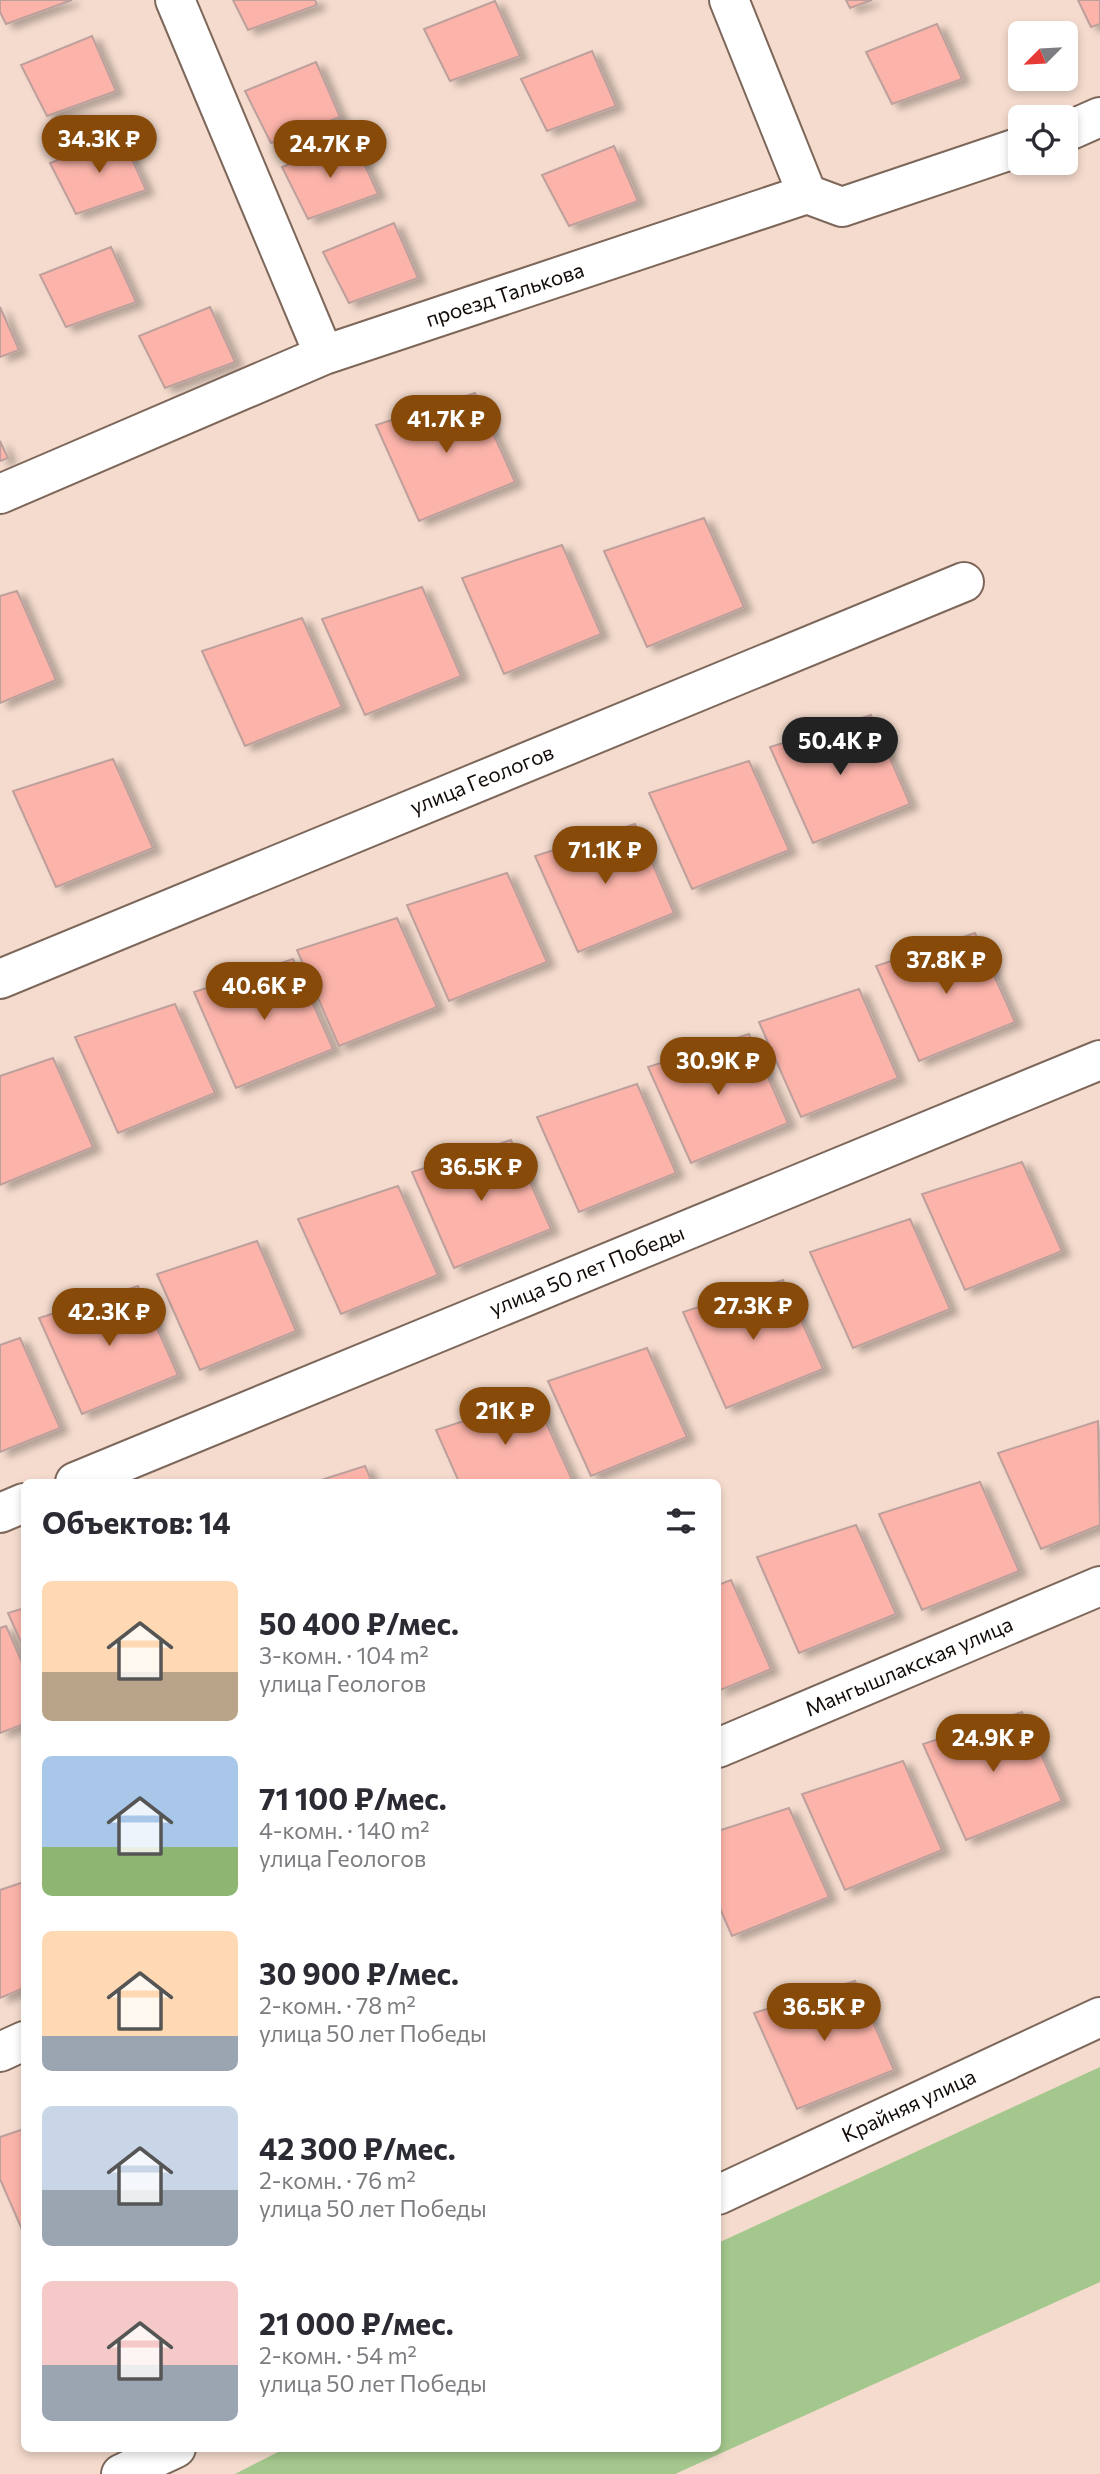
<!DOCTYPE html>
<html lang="ru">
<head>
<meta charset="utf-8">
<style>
  body { margin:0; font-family:Commissioner,sans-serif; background:#f2f2f3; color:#2b2b33; height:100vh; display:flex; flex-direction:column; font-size:26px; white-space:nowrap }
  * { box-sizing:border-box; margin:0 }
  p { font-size:23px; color:#7c7c81 }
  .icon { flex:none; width:38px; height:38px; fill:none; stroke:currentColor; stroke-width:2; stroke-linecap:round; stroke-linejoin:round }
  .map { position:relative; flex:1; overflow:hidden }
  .drawer { position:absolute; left:21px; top:1479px; width:700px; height:973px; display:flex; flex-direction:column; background:#fff; border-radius:10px; box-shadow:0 4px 10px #0003 }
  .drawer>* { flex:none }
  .needle { width:46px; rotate:246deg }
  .tools { position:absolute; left:1008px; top:21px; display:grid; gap:14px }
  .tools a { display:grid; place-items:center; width:70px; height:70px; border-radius:10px; background:#fff; box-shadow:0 4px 10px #0003; font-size:35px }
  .price { position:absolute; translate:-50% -60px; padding:0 16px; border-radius:24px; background:#874a08; color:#fff; font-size:23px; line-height:46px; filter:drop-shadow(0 2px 4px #0008) }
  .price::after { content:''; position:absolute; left:50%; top:42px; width:21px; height:16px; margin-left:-10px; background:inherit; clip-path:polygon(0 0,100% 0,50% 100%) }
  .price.current { background:#222; color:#fff }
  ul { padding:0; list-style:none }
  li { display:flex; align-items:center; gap:21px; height:175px; padding:0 21px }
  li span { display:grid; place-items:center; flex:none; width:196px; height:140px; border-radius:10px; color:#555 }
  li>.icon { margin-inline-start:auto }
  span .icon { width:84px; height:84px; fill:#fffc; stroke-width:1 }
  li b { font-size:30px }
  h2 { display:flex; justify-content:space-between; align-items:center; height:84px; padding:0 21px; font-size:30px }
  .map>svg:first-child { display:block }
  .green { fill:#a3c78c }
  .building { fill:#fcb4aa; stroke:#bda09c; stroke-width:2; filter:url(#shadow) }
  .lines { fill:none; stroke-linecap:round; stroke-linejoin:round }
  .street-casing { stroke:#7d675a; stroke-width:42 }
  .street { stroke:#fff; stroke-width:38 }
  .labels { text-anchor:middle; stroke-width:6; stroke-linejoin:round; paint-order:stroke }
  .street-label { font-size:21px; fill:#130b07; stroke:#fff }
</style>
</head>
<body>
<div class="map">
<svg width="1100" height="2474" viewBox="0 0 1100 2474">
  <defs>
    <filter id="shadow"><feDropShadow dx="8" dy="4.5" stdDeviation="3.5" flood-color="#0004"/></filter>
  </defs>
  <rect width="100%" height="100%" fill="#f4dbcd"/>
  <!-- green -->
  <path class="green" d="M1100,2067v215l-425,192h-440l51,-26h432v-205z"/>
  <!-- building -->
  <path class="building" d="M0,0h72l-66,24 -6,-12z
    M233,0h82l2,5 -69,25z
    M846,0h26l-22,8z
    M1078,0h22v24l-9,3z
    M495,1l25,55 -70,25 -26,-52z
    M937,24l25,55 -70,25 -26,-52z
    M92,36l24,55 -69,25 -26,-51z
    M592,51l24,55 -69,25 -26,-52z
    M316,62l24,55 -69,26 -26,-52z
    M121,135l25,55 -70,24 -26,-51z
    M353,139l25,55 -70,25 -26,-52z
    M614,146l24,55 -69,25 -27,-51z
    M394,223l24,55 -69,25 -26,-51z
    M111,247l25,55 -70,25 -26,-52z
    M0,307l19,43 -19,7z
    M210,307l25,55 -70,26 -26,-52z
    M475,393l40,89 -96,39 -43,-96z
    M0,441l8,17 -8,3z
    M704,518l40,89 -97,40 -43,-96z
    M562,545l39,89 -97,40 -42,-96z
    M422,587l39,89 -96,39 -43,-96z
    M17,591l39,89 -56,23v-107z
    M302,618l40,89 -97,39 -43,-95z
    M871,715l39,89 -97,39 -43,-96z
    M113,759l40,89 -97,39 -43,-96z
    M749,761l40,89 -97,39 -43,-96z
    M635,824l39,89 -96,39 -43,-96z
    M507,873l40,89 -98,39 -42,-96z
    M397,918l40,89 -98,39 -42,-96z
    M975,933l40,89 -96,39 -43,-95z
    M293,959l40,90 -97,39 -42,-96z
    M859,989l39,89 -97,39 -42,-95z
    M175,1004l40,89 -97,40 -43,-96z
    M749,1034l39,89 -97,40 -43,-96z
    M53,1058l40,89 -93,38v-109z
    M637,1084l39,89 -97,39 -42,-95z
    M511,1140l40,89 -97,39 -42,-96z
    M1022,1162l40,89 -97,39 -43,-96z
    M398,1186l40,89 -97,39 -43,-95z
    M910,1219l40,90 -97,39 -43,-96z
    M257,1241l39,90 -96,39 -43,-96z
    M783,1280l40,89 -97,39 -43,-96z
    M138,1286l40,89 -96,39 -43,-96z
    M20,1338l40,90 -60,24v-107z
    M647,1348l40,89 -96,39 -43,-95z
    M535,1398l38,84h-114l-23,-52z
    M1098,1421l2,104 -59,24 -43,-96z
    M365,1466l7,16h-57z
    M980,1482l39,89 -97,39 -43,-96z
    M856,1525l40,89 -97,39 -42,-96z
    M731,1580l40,89 -53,22v-106z
    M24,1608v41l-16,-36z
    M6,1626l18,41v57l-24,9v-105z
    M1022,1712l40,89 -96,39 -43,-96z
    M903,1761l39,89 -97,40 -43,-96z
    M789,1808l40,89 -97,39 -14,-32v-73z
    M24,1882v106l-24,10v-108z
    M855,1981l39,89 -97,39 -43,-96z
    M24,2129v105l-24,-55v-42z"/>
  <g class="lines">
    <defs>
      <path id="street" d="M175,0l149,355
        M729,0l78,194
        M1066,132l34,-15
        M0,494l324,-139 483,-161 35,13 178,-60
        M0,979l964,-397
        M75,1482l1025,-422
        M0,1513l24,-10
        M718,1748l382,-162
        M0,2052l24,-11
        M718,2195l382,-178
        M121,2474l55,-26"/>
    </defs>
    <!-- street casing -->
    <use href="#street" class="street-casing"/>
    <!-- street -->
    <use href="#street" class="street"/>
  </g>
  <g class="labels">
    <!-- street labels -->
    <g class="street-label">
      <text transform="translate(505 295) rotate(-18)" y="7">проезд Талькова</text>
      <text transform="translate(482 780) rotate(-22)" y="7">улица Геологов</text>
      <text transform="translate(587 1271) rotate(-22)" y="7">улица 50 лет Победы</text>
      <text transform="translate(909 1667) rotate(-23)" y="7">Мангышлакская улица</text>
      <text transform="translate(909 2106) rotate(-25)" y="7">Крайняя улица</text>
    </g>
  </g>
</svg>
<div class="tools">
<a><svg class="needle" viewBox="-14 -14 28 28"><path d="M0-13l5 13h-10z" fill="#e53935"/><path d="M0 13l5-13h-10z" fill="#7c7c81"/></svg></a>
<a><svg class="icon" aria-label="locate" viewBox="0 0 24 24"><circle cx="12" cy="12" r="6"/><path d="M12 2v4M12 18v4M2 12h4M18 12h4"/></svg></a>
</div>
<b class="price" style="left:99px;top:175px">34.3K ₽</b>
<b class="price" style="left:330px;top:180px">24.7K ₽</b>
<b class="price" style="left:446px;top:455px">41.7K ₽</b>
<b class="price current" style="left:840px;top:777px">50.4K ₽</b>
<b class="price" style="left:605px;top:886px">71.1K ₽</b>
<b class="price" style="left:946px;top:996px">37.8K ₽</b>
<b class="price" style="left:264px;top:1022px">40.6K ₽</b>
<b class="price" style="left:718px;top:1097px">30.9K ₽</b>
<b class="price" style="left:481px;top:1203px">36.5K ₽</b>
<b class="price" style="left:753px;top:1342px">27.3K ₽</b>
<b class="price" style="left:109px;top:1348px">42.3K ₽</b>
<b class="price" style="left:505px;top:1447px">21K ₽</b>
<b class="price" style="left:993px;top:1774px">24.9K ₽</b>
<b class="price" style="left:824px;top:2043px">36.5K ₽</b>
<section class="drawer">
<h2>Объектов: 14<svg class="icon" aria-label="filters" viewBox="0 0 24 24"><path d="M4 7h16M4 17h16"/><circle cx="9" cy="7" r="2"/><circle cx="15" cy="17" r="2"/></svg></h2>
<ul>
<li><span style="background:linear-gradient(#ffd9b3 65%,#b9a48a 0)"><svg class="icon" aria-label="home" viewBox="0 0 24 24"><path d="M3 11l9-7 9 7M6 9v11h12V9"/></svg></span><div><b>50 400 ₽/мес.</b><p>3-комн. · 104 m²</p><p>улица Геологов</p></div></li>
<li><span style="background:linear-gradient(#a9c7e8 65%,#8fb573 0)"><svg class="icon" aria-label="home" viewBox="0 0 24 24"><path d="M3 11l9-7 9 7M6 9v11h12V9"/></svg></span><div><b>71 100 ₽/мес.</b><p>4-комн. · 140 m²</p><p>улица Геологов</p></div></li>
<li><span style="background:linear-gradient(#ffd9b3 75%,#9aa5b1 0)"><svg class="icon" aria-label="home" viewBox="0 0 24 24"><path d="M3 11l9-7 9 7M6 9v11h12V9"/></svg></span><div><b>30 900 ₽/мес.</b><p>2-комн. · 78 m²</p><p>улица 50 лет Победы</p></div></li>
<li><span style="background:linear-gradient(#c9d6e8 60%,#9aa5b1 0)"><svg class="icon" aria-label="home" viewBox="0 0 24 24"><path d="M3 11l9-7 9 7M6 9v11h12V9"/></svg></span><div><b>42 300 ₽/мес.</b><p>2-комн. · 76 m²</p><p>улица 50 лет Победы</p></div></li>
<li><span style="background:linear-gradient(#f6c9c9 60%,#9aa5b1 0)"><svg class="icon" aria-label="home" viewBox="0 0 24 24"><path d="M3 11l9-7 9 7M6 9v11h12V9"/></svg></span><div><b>21 000 ₽/мес.</b><p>2-комн. · 54 m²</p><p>улица 50 лет Победы</p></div></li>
</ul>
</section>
</div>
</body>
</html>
